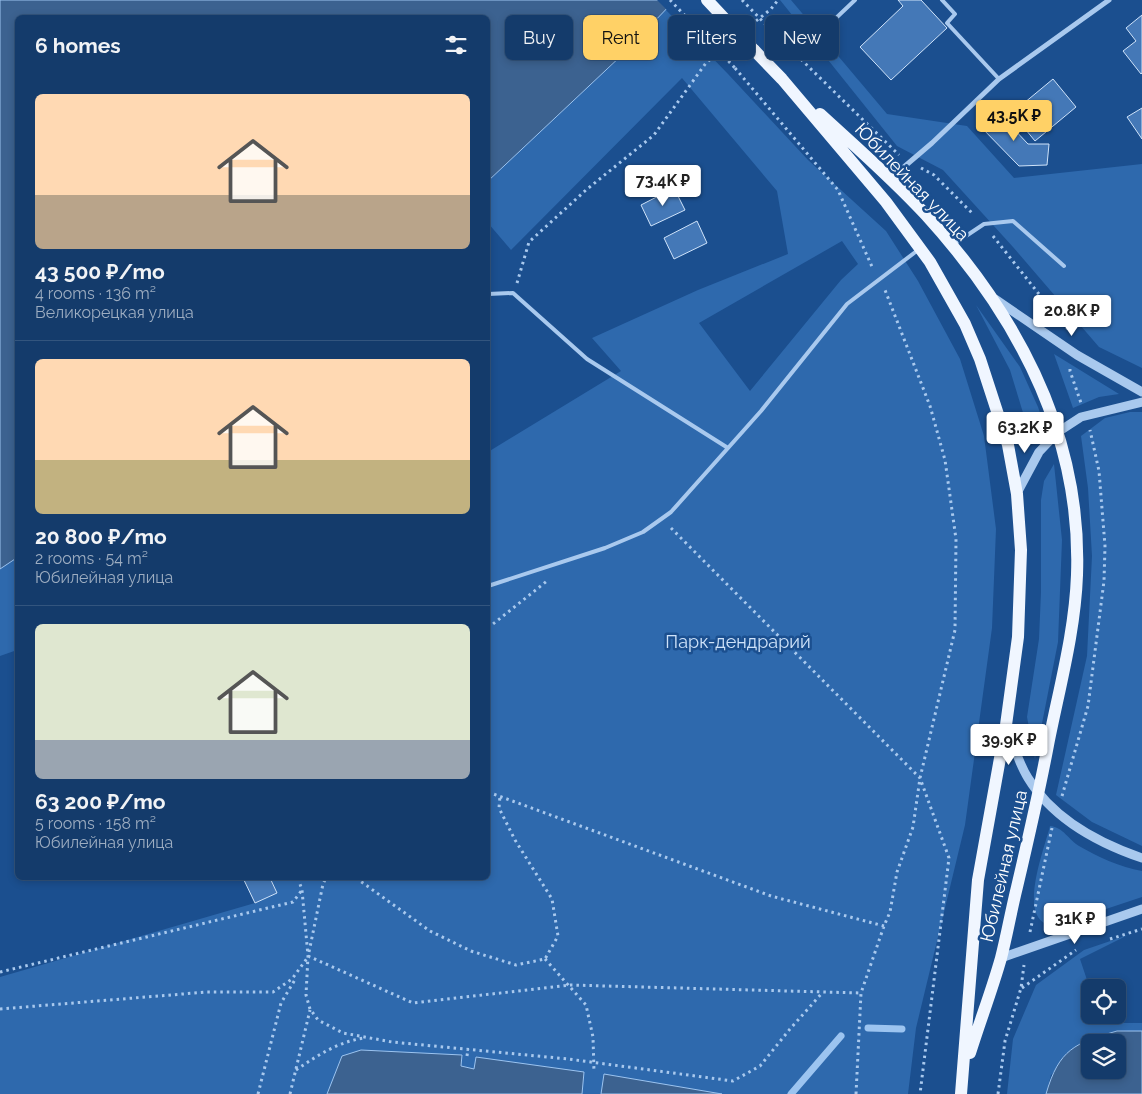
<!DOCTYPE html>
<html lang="en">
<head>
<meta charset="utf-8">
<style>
  body { margin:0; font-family:Raleway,sans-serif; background:#214673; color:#f1f3f6; height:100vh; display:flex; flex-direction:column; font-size:19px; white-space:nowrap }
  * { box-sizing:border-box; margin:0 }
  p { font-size:16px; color:#9dadc1 }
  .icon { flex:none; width:28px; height:28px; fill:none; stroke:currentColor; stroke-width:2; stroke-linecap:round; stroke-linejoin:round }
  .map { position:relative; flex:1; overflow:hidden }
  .panel { position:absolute; left:15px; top:15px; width:475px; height:865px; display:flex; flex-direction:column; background:#143b6b; border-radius:8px; box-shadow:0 2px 8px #0003,0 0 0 1px #33557e }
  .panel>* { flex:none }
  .hud { position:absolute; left:505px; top:15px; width:475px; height:45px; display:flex; gap:10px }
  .controls { position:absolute; left:1081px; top:979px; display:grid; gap:10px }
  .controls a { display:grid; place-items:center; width:45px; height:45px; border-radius:8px; background:#143b6b; box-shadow:0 2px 8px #0003,0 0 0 1px #33557e; font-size:25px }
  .price { position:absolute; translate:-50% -42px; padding:0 11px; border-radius:5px; background:#fff; color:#222; font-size:16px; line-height:32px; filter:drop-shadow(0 1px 2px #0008) }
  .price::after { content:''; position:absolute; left:50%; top:30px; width:15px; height:11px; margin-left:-8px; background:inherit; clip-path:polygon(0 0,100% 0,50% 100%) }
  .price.active { background:#ffd166; color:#111 }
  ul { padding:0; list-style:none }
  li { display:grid; align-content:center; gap:10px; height:265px; padding:0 20px }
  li+li { border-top:1px solid #33557e }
  li span { display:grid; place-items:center; height:155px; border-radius:8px; color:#555 }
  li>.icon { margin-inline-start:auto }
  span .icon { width:90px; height:90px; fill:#fffc; stroke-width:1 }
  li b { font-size:21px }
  h2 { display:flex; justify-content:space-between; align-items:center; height:60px; padding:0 20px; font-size:21px }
  .chip { padding:0 18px; border-radius:8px; background:#143b6b; box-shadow:0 2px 8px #0003,0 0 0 1px #33557e; font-size:18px; line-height:45px }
  .chip.active { background:#ffd166; color:#111 }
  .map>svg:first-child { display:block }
  .green { fill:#2e69ad; fill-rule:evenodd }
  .water { fill:#3c6290; stroke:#9cc4f0; fill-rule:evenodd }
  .pier { fill:#1b4f8f }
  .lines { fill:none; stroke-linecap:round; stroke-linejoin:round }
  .stream { stroke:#9cc4f0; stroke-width:7 }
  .building { fill:#4478b7; stroke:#cfe3fa }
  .path { stroke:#a9c9ee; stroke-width:3; stroke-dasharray:2.5 4; stroke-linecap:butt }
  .service { stroke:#a9c9ee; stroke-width:4 }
  .minor { stroke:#a9c9ee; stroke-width:5 }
  .tertiary { stroke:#a9c9ee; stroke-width:9 }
  .primary { stroke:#f0f6ff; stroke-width:12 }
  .path-bridge { stroke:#a9c9ee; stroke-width:3; stroke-dasharray:2.5 4; stroke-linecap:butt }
  .primary-bridge { stroke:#f0f6ff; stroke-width:12 }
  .labels { text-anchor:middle; stroke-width:5; stroke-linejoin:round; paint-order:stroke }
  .street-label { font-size:18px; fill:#fff; stroke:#1b4f8f }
  .park-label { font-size:18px; fill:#cfe3fa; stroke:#1b4f8f }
</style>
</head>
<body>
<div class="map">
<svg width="1142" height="1094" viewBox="0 0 1142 1094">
  <rect width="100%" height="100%" fill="#1b4f8f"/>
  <!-- green -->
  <path class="green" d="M780,0h11l96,114 80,12 47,52 128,-14v204l-43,-21 -86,-100 -70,-77 -46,-24z
    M665,9l63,65 80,86 78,71 32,50 42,78 24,77 12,93 -4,99 -27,197 -49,203 -8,66h-908v-117l255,-74 22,-10 -7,-15h218v-426l133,-81 -29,-33 106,-48 90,-36 -11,-63 -95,-113 -171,172 -23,-27v-42l135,-127zM842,241l16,23 -17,16 -91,111 -51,-68z
    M976,305l44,62 18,40 9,26 -16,6 -21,-69z
    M1054,354l65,40 -20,3 -26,11z
    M1130,412h12v434l-50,-24 -36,-27 31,-139 5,-100 -4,-68 -7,-52 24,-18z
    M1054,464l8,76 -4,102 -23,117 -8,-42 12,-78 2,-47v-92l3,-19z
    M17,557v93l-17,6v-87z
    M1050,826c13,1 19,14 29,20 19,11 41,21 63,25v26l-84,28c-3,-1 -9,0 -12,-1 -27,-12 -1,-77 4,-98z
    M1128,935l-48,24 10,30v26h24l8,8h20v8h-25l-31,9 -35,35 -5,19h-39l6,-55 23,-54 48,-35z"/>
  <!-- water -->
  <path class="water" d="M0,0h675l-52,54 -135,127v-163h-470v539l-18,12z
    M1117,1031h25v63h-96c13,-45 29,-51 71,-63zM1118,1042v28h-28v-28z
    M361,1050l101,5 -1,11 13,3 2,-12 108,15 -2,22h-255l15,-38z
    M604,1074l118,20h-121z"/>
  <!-- pier -->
  <path class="pier" d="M657,0h20l-10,10z"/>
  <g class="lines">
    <!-- stream -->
    <path class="stream" d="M868,1028l34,1
      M791,1094l50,-58"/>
  </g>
  <!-- building -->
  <path class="building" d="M898,0h23l26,28 -56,52 -31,-33 43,-41z
    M1142,15v58l-1,1 -18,-23 13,-10 -10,-13z
    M1053,79l23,28 -41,34 -23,-28z
    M1142,108v31l-15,-22z
    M995,109l33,35h21l-2,21 -28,1 -40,-41z
    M674,188l11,22 -34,16 -10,-21z
    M697,221l10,22 -33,16 -10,-21z
    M243,878h27l7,15 -22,10z"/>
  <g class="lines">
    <!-- path -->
    <path class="path" d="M751,25l20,-16 7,-9
      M773,32l126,123
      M735,68l103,122 35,79
      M921,168l13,7 40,40
      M993,236l53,67 22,26
      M517,283l12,-41 57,-52 68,-55 52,-72 21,-18
      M1070,369v2l11,32
      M671,528l249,250 29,80 -29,236
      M488,628l59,-47
      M488,792l283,104 113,30
      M1062,796l26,-90 16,-125 1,-35 -6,-75 -9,-41
      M298,878l4,12 6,66 -2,39 4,14 8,11 25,13 49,9 176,17 165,22 27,-15 30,-37 33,-37
      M356,878l74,53 41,20 45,14 29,-6 13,-23 -6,-37 -37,-59 -16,-32 1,-12
      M1030,932l22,-104
      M1110,939l32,-10
      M309,952l14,-68 3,-6
      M308,956l105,47 157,-18 291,8
      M545,959l41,46 7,32 1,35
      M0,972l293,-70 9,-12
      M1022,988l54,-38
      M0,1009l207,-17h66l19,-13 16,-22
      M467,1056l1,-7
      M296,1070c22,-15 42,-28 68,-32
      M258,1094l23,-91 15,-25
      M290,1094l20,-84
      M856,1094l5,-101 23,-67 6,-14 7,-40 16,-45 7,-49 35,-148 1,-91 -11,-79 -15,-54 -45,-116
      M998,1094l7,-53 16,-53 3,-23"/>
    <!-- service -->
    <path class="service" d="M942,0l13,14 -8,9 52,56
      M835,19l20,-19
      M954,244l30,-20 29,-3 51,45
      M488,294l25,-1 74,66 141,89
      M488,586l117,-38 38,-16 28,-20 90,-101 86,-107 71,-54"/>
    <!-- minor -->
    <path class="minor" d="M891,178l41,-35 67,-64 110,-79"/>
    <!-- tertiary -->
    <path class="tertiary" d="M995,299l82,56 65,37
      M1017,493l22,-41 19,-20 23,-15 61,-15
      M1006,725c7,18 12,37 22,53 25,41 70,65 114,80
      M1001,958l141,-49"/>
    <!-- primary -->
    <path class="primary" d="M754,50l28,29 104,123 44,60 35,62 15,35 28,86 9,49 4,56 -3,87 -12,88 -28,155 -17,214
      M820,114c36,33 73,65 106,101 92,101 156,220 151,360 -2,57 -18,114 -29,170 -9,48 -20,95 -31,142 -6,24 -10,48 -16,71 -9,32 -21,63 -31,95"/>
    <!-- path-bridge -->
    <path class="path-bridge" d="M670,0l65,68
      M742,0l31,32"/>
    <!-- primary-bridge -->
    <path class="primary-bridge" d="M707,0l47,50"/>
  </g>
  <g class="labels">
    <!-- street labels -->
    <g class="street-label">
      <text transform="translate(912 182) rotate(46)" y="6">Юбилейная улица</text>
      <text transform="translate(1004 866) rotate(-77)" y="6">Юбилейная улица</text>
    </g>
    <!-- park labels -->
    <g class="park-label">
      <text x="738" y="648">Парк-дендрарий</text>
    </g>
  </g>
</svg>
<div class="controls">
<a><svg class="icon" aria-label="locate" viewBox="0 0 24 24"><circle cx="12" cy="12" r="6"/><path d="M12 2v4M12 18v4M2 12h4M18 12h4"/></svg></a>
<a><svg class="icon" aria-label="layers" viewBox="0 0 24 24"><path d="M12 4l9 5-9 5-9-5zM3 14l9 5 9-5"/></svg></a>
</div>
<b class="price active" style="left:1014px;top:142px">43.5K ₽</b>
<b class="price" style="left:663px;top:207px">73.4K ₽</b>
<b class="price" style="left:1072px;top:337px">20.8K ₽</b>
<b class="price" style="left:1025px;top:454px">63.2K ₽</b>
<b class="price" style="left:1009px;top:766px">39.9K ₽</b>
<b class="price" style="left:1075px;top:945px">31K ₽</b>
<div class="hud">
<a class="chip">Buy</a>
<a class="chip active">Rent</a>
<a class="chip">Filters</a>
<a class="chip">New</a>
</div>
<section class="panel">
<h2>6 homes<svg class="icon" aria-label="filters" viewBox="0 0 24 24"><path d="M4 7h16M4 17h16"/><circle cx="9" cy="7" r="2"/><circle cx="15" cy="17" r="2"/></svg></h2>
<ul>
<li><span style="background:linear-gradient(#ffd9b3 65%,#b9a48a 0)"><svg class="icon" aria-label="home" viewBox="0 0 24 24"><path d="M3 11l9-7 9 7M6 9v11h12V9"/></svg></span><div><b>43 500 ₽/mo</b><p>4 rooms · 136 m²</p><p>Великорецкая улица</p></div></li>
<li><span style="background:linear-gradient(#ffd9b3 65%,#c2b280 0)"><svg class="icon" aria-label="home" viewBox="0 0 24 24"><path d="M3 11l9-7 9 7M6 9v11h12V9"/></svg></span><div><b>20 800 ₽/mo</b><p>2 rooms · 54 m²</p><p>Юбилейная улица</p></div></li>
<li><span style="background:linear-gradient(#dfe7d0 75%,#9aa5b1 0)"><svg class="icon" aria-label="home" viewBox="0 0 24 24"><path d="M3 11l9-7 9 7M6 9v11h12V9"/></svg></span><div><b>63 200 ₽/mo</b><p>5 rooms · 158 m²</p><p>Юбилейная улица</p></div></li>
</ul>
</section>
</div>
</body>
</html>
